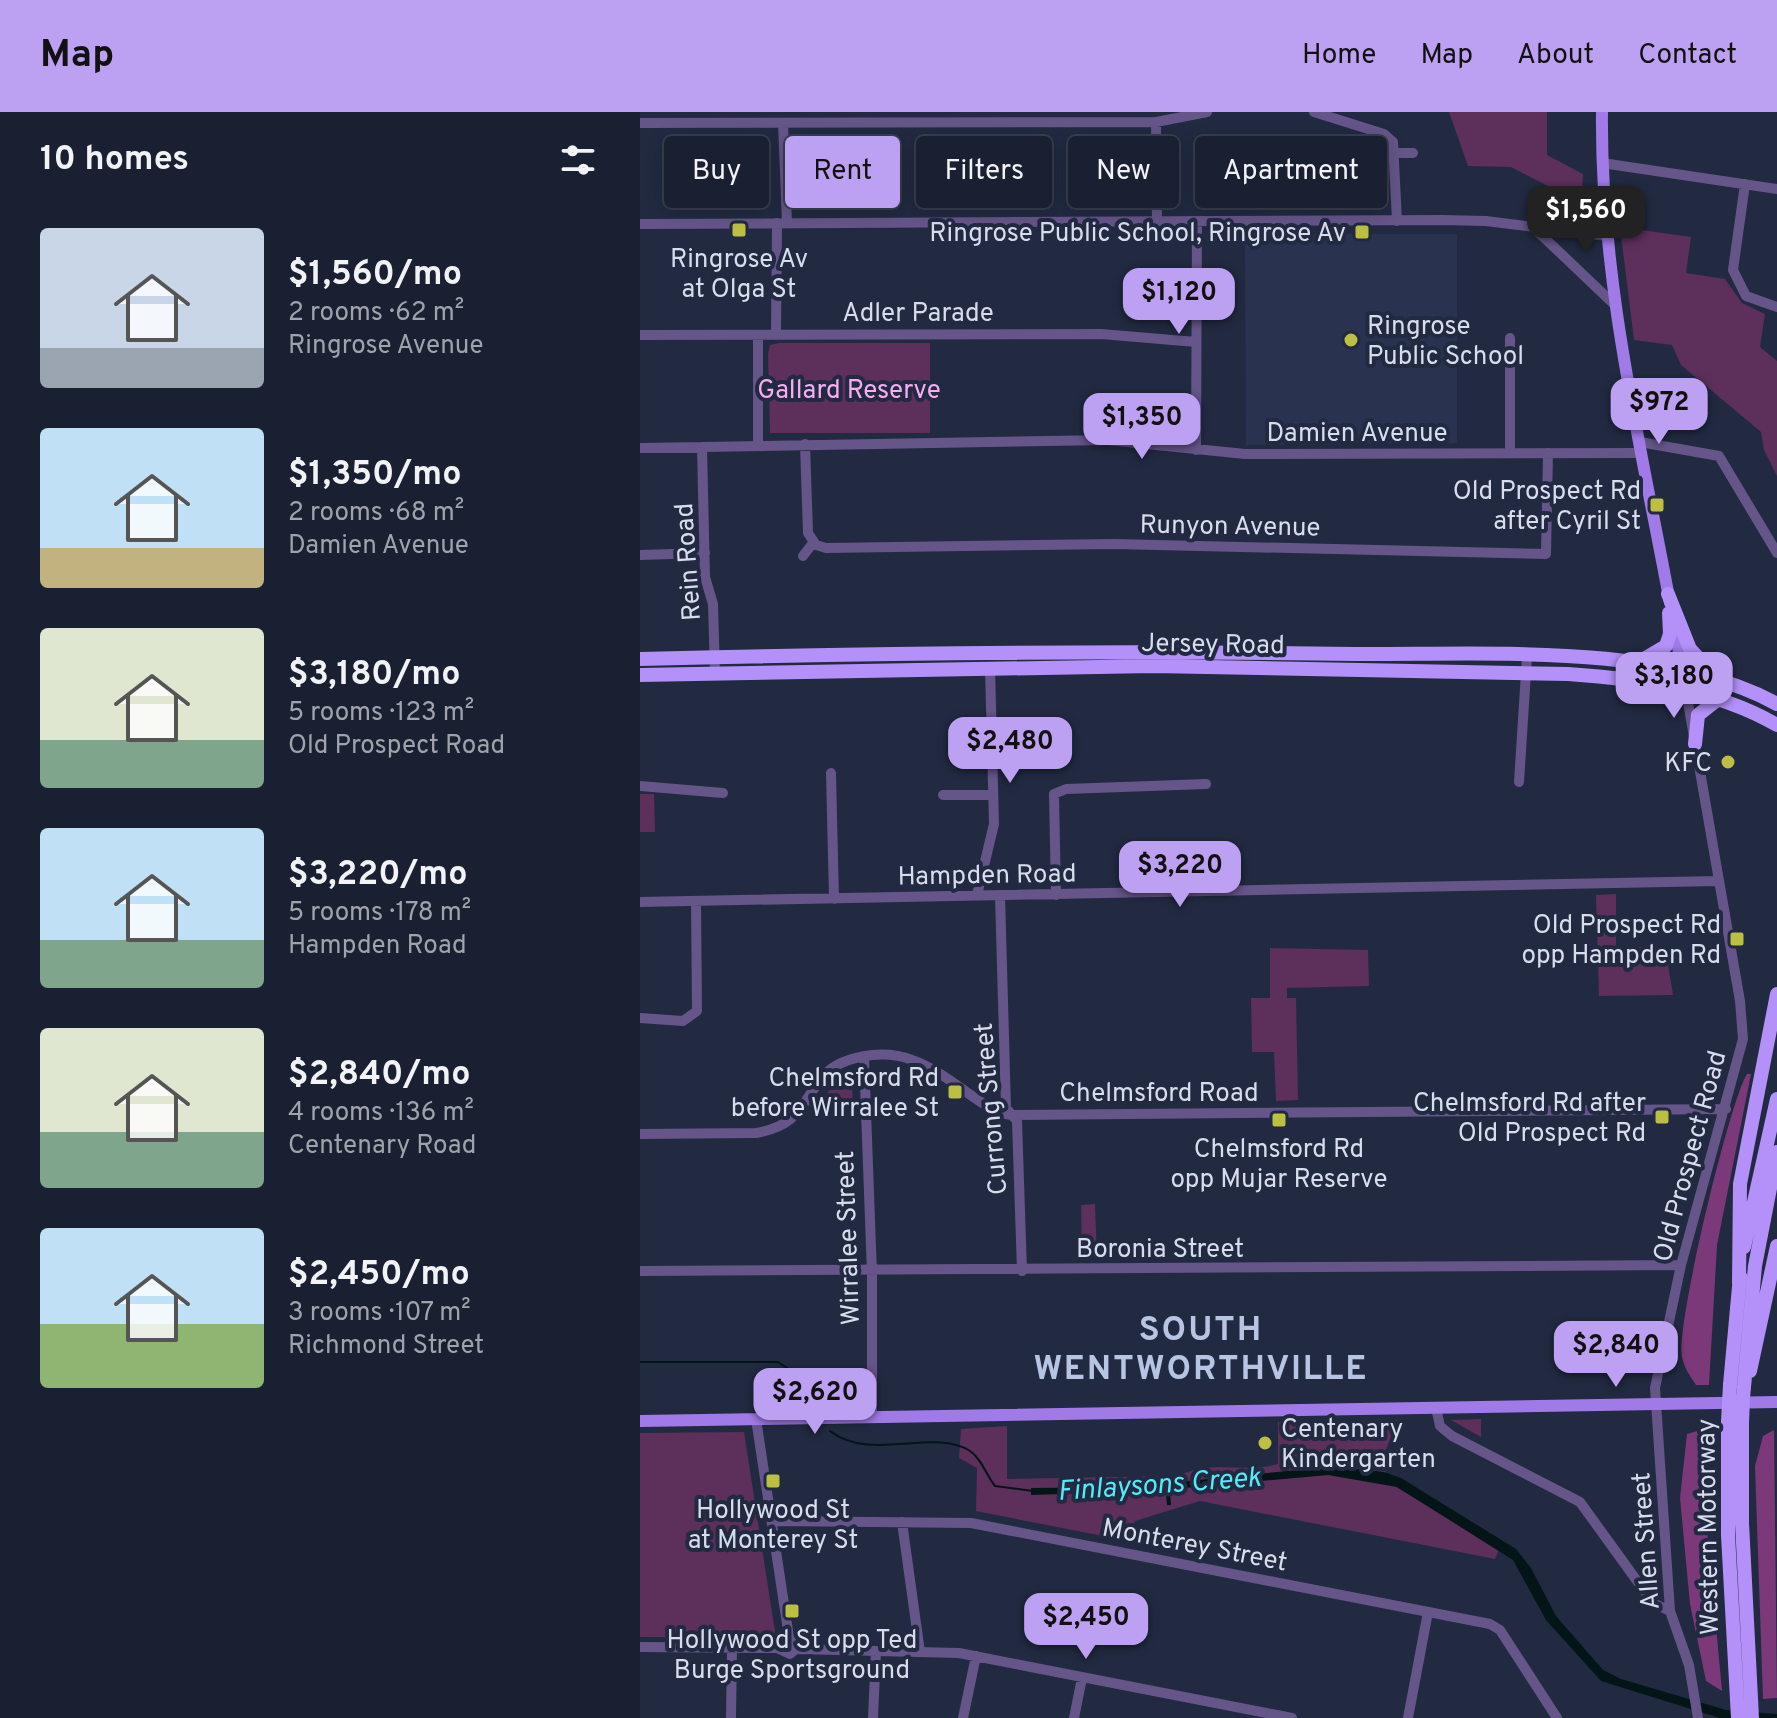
<!DOCTYPE html>
<html lang="en">
<head>
<meta charset="utf-8">
<style>
  body { margin:0; font-family:Overpass,sans-serif; background:#222839; color:#f1f3f6; height:100vh; display:flex; flex-direction:column; font-size:30px; white-space:nowrap }
  * { box-sizing:border-box; margin:0 }
  p { font-size:26px; color:#9fa3ab }
  .icon { flex:none; width:44px; height:44px; fill:none; stroke:currentColor; stroke-width:2; stroke-linecap:round; stroke-linejoin:round }
  .map { position:relative; flex:1; overflow:hidden }
  .details { display:flex; flex-direction:column; background:#192031; width:640px }
  .details>* { flex:none }
  .hud { position:absolute; left:24px; top:24px; width:760px; height:72px; display:flex; gap:16px }
  .price { position:absolute; translate:-50% -68px; padding:0 18px; border-radius:16px; background:#bca0f2; color:#111; font-size:26px; line-height:52px; filter:drop-shadow(0 2px 4px #0008) }
  .price::after { content:''; position:absolute; left:50%; top:48px; width:24px; height:18px; margin-left:-12px; background:inherit; clip-path:polygon(0 0,100% 0,50% 100%) }
  .price.current { background:#222; color:#fff }
  ul { padding:0; list-style:none }
  li { display:flex; align-items:center; gap:24px; height:200px; padding:0 40px }
  li span { display:grid; place-items:center; flex:none; width:224px; height:160px; border-radius:8px; color:#555 }
  li>.icon { margin-inline-start:auto }
  span .icon { width:96px; height:96px; fill:#fffc; stroke-width:1 }
  li b { font-size:34px }
  h2 { display:flex; justify-content:space-between; align-items:center; height:96px; padding:0 40px; font-size:34px }
  .tag { padding:0 28px; border-radius:8px; background:#192031; box-shadow:0 4px 20px #0003,0 0 0 2px #373e4d; font-size:28px; line-height:72px }
  .tag.current { background:#bca0f2; color:#111 }
  header { display:flex; align-items:center; gap:48px; box-sizing:border-box; height:112px; padding:0 40px; background:#bca0f2; color:#111 }
  header strong { font-size:38px }
  nav { display:flex; gap:44px; margin-inline-start:auto; font-size:28px }
  main { display:flex; flex:1; min-height:0 }
  .map>svg:first-child { display:block }
  .built { fill:#29334f }
  .green { fill:#5d2f5b }
  .forest { fill:#7c3979 }
  .water { fill:#031517 }
  .lines { fill:none; stroke-linecap:round; stroke-linejoin:round }
  .stream { stroke:#031517; stroke-width:2 }
  .minor { stroke:#655589; stroke-width:10 }
  .major { stroke:#a07be7; stroke-width:12 }
  .highway { stroke:#b491f9; stroke-width:14 }
  .highway-bridge { stroke:#b491f9; stroke-width:14 }
  .poi-dot { fill:#bdbf43; stroke:#212a41; stroke-width:3 }
  .labels { text-anchor:middle; stroke-width:8; stroke-linejoin:round; paint-order:stroke }
  .poi-label { font-size:26px; fill:#d7ddec; stroke:#212a41; text-anchor:end }
  .street-label { font-size:26px; fill:#d7ddec; stroke:#212a41 }
  .park-label { font-size:26px; fill:#f8acf2; stroke:#212a41 }
  .water-label { font-size:28px; font-style:italic; fill:#55eaf8; stroke:#212a41 }
  .district-label { font-size:34px; font-weight:bold; letter-spacing:2px; fill:#b8c5e2; stroke:#212a41 }
</style>
</head>
<body>
<header>
<strong>Map</strong>
<nav><a>Home</a><a>Map</a><a>About</a><a>Contact</a></nav>
</header>
<main>
<section class="details">
<h2>10 homes<svg class="icon" aria-label="filters" viewBox="0 0 24 24"><path d="M4 7h16M4 17h16"/><circle cx="9" cy="7" r="2"/><circle cx="15" cy="17" r="2"/></svg></h2>
<ul>
<li><span style="background:linear-gradient(#c9d6e8 75%,#9aa5b1 0)"><svg class="icon" aria-label="home" viewBox="0 0 24 24"><path d="M3 11l9-7 9 7M6 9v11h12V9"/></svg></span><div><b>$1,560/mo</b><p>2 rooms · 62 m²</p><p>Ringrose Avenue</p></div></li>
<li><span style="background:linear-gradient(#bfe0f5 75%,#c2b280 0)"><svg class="icon" aria-label="home" viewBox="0 0 24 24"><path d="M3 11l9-7 9 7M6 9v11h12V9"/></svg></span><div><b>$1,350/mo</b><p>2 rooms · 68 m²</p><p>Damien Avenue</p></div></li>
<li><span style="background:linear-gradient(#dfe7d0 70%,#7fa58c 0)"><svg class="icon" aria-label="home" viewBox="0 0 24 24"><path d="M3 11l9-7 9 7M6 9v11h12V9"/></svg></span><div><b>$3,180/mo</b><p>5 rooms · 123 m²</p><p>Old Prospect Road</p></div></li>
<li><span style="background:linear-gradient(#bfe0f5 70%,#7fa58c 0)"><svg class="icon" aria-label="home" viewBox="0 0 24 24"><path d="M3 11l9-7 9 7M6 9v11h12V9"/></svg></span><div><b>$3,220/mo</b><p>5 rooms · 178 m²</p><p>Hampden Road</p></div></li>
<li><span style="background:linear-gradient(#dfe7d0 65%,#7fa58c 0)"><svg class="icon" aria-label="home" viewBox="0 0 24 24"><path d="M3 11l9-7 9 7M6 9v11h12V9"/></svg></span><div><b>$2,840/mo</b><p>4 rooms · 136 m²</p><p>Centenary Road</p></div></li>
<li><span style="background:linear-gradient(#bfe0f5 60%,#8fb573 0)"><svg class="icon" aria-label="home" viewBox="0 0 24 24"><path d="M3 11l9-7 9 7M6 9v11h12V9"/></svg></span><div><b>$2,450/mo</b><p>3 rooms · 107 m²</p><p>Richmond Street</p></div></li>
</ul>
</section>
<div class="map">
<svg width="1137" height="1606" viewBox="0 0 1137 1606">
  <rect width="100%" height="100%" fill="#212a41"/>
  <!-- built -->
  <path class="built" d="M605,122h212v209l-211,2z"/>
  <!-- green -->
  <path class="green" d="M809,0h98v43l36,19 -2,29 -70,-36 -43,-1z
    M980,115l71,10 -5,36 39,6 17,24 23,11 -5,33 17,14v115l-13,-26 -3,-18 -80,-67 -9,-20 -38,-5z
    M139,231h151v90h-160l-2,-79 2,-9z
    M0,682h14l1,38h-15z
    M976,782v54l49,-2 8,49 -74,1 -3,-101z
    M630,836l98,2 1,36 -82,2v10h9l2,102 -22,1 -2,-49h-22l-1,-54h19z
    M211,959l2,33 -29,-6 11,-17z
    M455,1092l2,54h-15l-1,-53z
    M841,1307v18l-30,-17z
    M758,1308l-17,42 10,22 108,65 -4,10 -295,-58 -65,20 -7,20 -152,-30 1,-43 -18,-10 2,-29 46,-3v53l171,-3c34,-17 64,-2 100,-12v-42z
    M104,1320l32,206 -136,-1v-204z"/>
  <!-- forest -->
  <path class="forest" d="M1107,962h4l-34,171 -8,140h-13c-6,-9 -12,-18 -14,-28 -7,-29 48,-257 65,-283z
    M1068,1316l-3,79 17,184 -16,-10 -16,-77 -10,-106 7,-64z
    M1134,1318l3,268 -14,1 -8,-233 8,-30z"/>
  <!-- water -->
  <path class="water" d="M695,1354l49,6 17,6 115,71 15,19 25,48 47,54 18,9 105,31 51,4v4h-57l-119,-37 -55,-61 -33,-60 -116,-73 -69,-12 -154,14 -4,4 1,12h-4l-1,-11 -5,-3 -130,4v-7l98,-1z"/>
  <g class="lines">
    <!-- stream -->
    <path class="stream" d="M0,1250h138l15,10 21,32
      M190,1319c41,32 105,-4 140,20 12,8 16,24 25,35l38,5"/>
    <!-- minor -->
    <path class="minor" d="M674,0l70,22 9,8 4,79
      M516,10l1,100
      M0,11l516,-1 51,-10
      M143,11l4,100
      M756,41h17
      M962,51l175,26
      M1105,72l-12,86 13,26 31,11
      M0,112l802,-4 44,1 121,15
      M895,117l80,76
      M0,223l461,-1 95,8
      M118,223v110
      M136,223l1,-112
      M1000,330l79,14 58,97
      M165,332l3,89 8,12 10,3 289,-4 431,10 2,-101
      M62,335l3,130 8,27 2,69
      M0,336l467,-8 138,14 397,-1
      M556,338l1,-228
      M870,341v-115
      M0,443l65,-2
      M163,444l10,-13
      M1046,579l54,310 3,38 -62,226 -26,123 15,223 19,54 9,53
      M191,661l3,126
      M879,670l8,-125
      M0,674l83,7
      M303,683h50
      M337,783l17,-71 -4,-157
      M360,783l6,213 11,13 5,150
      M416,783l-2,-101 12,-5 140,-5
      M0,790l1079,-21
      M0,906l43,3 14,-10 -1,-110
      M224,945l8,217v143
      M0,1022l116,-1c40,-7 43,-24 64,-53 18,-25 64,-31 92,-20 30,10 57,37 85,52l14,3 715,-6
      M0,1159l1041,-6
      M796,1296l4,18 12,10 128,66 73,101 17,8
      M116,1307l33,218 7,12
      M133,1409l198,2 519,101 10,6 57,88
      M262,1410l18,130
      M0,1535l137,1 13,6 6,-5
      M156,1537l163,4 333,65
      M91,1606l1,-69
      M233,1606l3,-67
      M323,1606l13,-62
      M434,1606l8,-40
      M768,1606l20,-106"/>
    <!-- major -->
    <path class="major" d="M962,0c-2,166 38,329 68,491
      M1034,513l12,66
      M0,1309l1137,-19"/>
    <!-- highway -->
    <path class="highway" d="M1028,482l22,55 30,32
      M0,547c238,-6 476,-9 714,-5 127,1 310,-12 423,50
      M997,551l29,-17 4,-12 -1,-21
      M0,563l513,-9 415,8c70,5 147,15 209,51
      M1055,632l3,-29 19,-15
      M1104,1135l33,-148
      M1099,1171l1,-99 37,-190
      M1110,1259l27,-125
      M1090,1273l10,-109
      M1103,1286l12,-132 22,-114
      M1088,1310v113l10,183
      M1102,1311v100l10,195"/>
    <!-- highway-bridge -->
    <path class="highway-bridge" d="M1088,1310l2,-37
      M1102,1311l1,-25"/>
  </g>
  <!-- markers -->
  <g class="poi-dot">
    <rect x="91" y="110" width="16" height="16" rx="4"/>
    <rect x="714" y="112" width="16" height="16" rx="4"/>
    <circle cx="711" cy="228" r="8"/>
    <rect x="1009" y="385" width="16" height="16" rx="4"/>
    <circle cx="1088" cy="650" r="8"/>
    <rect x="1089" y="819" width="16" height="16" rx="4"/>
    <rect x="307" y="972" width="16" height="16" rx="4"/>
    <rect x="1014" y="997" width="16" height="16" rx="4"/>
    <rect x="631" y="1000" width="16" height="16" rx="4"/>
    <circle cx="625" cy="1331" r="8"/>
    <rect x="125" y="1361" width="16" height="16" rx="4"/>
    <rect x="144" y="1491" width="16" height="16" rx="4"/>
  </g>
  <g class="labels">
    <!-- poi labels -->
    <g class="poi-label">
      <text x="706" y="129">Ringrose Public School, Ringrose Av</text>
      <text x="99" y="155" text-anchor="middle">Ringrose Av<tspan x="99" dy="30">at Olga St</tspan></text>
      <text x="727" y="222" text-anchor="start">Ringrose<tspan x="727" dy="30">Public School</tspan></text>
      <text x="1001" y="387">Old Prospect Rd<tspan x="1001" dy="30">after Cyril St</tspan></text>
      <text x="1072" y="659">KFC</text>
      <text x="1081" y="821">Old Prospect Rd<tspan x="1081" dy="30">opp Hampden Rd</tspan></text>
      <text x="299" y="974">Chelmsford Rd<tspan x="299" dy="30">before Wirralee St</tspan></text>
      <text x="1006" y="999">Chelmsford Rd after<tspan x="1006" dy="30">Old Prospect Rd</tspan></text>
      <text x="639" y="1045" text-anchor="middle">Chelmsford Rd<tspan x="639" dy="30">opp Mujar Reserve</tspan></text>
      <text x="641" y="1325" text-anchor="start">Centenary<tspan x="641" dy="30">Kindergarten</tspan></text>
      <text x="133" y="1406" text-anchor="middle">Hollywood St<tspan x="133" dy="30">at Monterey St</tspan></text>
      <text x="152" y="1536" text-anchor="middle">Hollywood St opp Ted<tspan x="152" dy="30">Burge Sportsground</tspan></text>
    </g>
    <!-- street labels -->
    <g class="street-label">
      <text x="278" y="209">Adler Parade</text>
      <text x="717" y="329">Damien Avenue</text>
      <text transform="translate(590 413) rotate(1)" y="9">Runyon Avenue</text>
      <text transform="translate(47 450) rotate(-94)" y="9">Rein Road</text>
      <text transform="translate(573 531) rotate(1)" y="9">Jersey Road</text>
      <text transform="translate(347 762) rotate(-1)" y="9">Hampden Road</text>
      <text x="519" y="989">Chelmsford Road</text>
      <text transform="translate(350 997) rotate(-95)" y="9">Currong Street</text>
      <text transform="translate(1049 1044) rotate(-75)" y="9">Old Prospect Road</text>
      <text transform="translate(207 1126) rotate(-92)" y="9">Wirralee Street</text>
      <text x="520" y="1145">Boronia Street</text>
      <text transform="translate(1067 1415) rotate(-91)" y="9">Western Motorway</text>
      <text transform="translate(1005 1429) rotate(-94)" y="9">Allen Street</text>
      <text transform="translate(555 1432) rotate(11)" y="9">Monterey Street</text>
    </g>
    <!-- park labels -->
    <g class="park-label">
      <text x="209" y="286">Gallard Reserve</text>
    </g>
    <!-- water labels -->
    <g class="water-label">
      <text transform="translate(519 1371) rotate(-4)" y="10">Finlaysons Creek</text>
    </g>
    <!-- district labels -->
    <g class="district-label">
      <text x="561" y="1228">SOUTH<tspan x="561" dy="39">WENTWORTHVILLE</tspan></text>
    </g>
  </g>
</svg>
<b class="price current" style="left:946px;top:142px">$1,560</b>
<b class="price" style="left:539px;top:224px">$1,120</b>
<b class="price" style="left:1019px;top:334px">$972</b>
<b class="price" style="left:502px;top:349px">$1,350</b>
<b class="price" style="left:1034px;top:608px">$3,180</b>
<b class="price" style="left:370px;top:673px">$2,480</b>
<b class="price" style="left:540px;top:797px">$3,220</b>
<b class="price" style="left:976px;top:1277px">$2,840</b>
<b class="price" style="left:175px;top:1324px">$2,620</b>
<b class="price" style="left:446px;top:1549px">$2,450</b>
<div class="hud">
<a class="tag">Buy</a>
<a class="tag current">Rent</a>
<a class="tag">Filters</a>
<a class="tag">New</a>
<a class="tag">Apartment</a>
</div>
</div>
</main>
</body>
</html>
